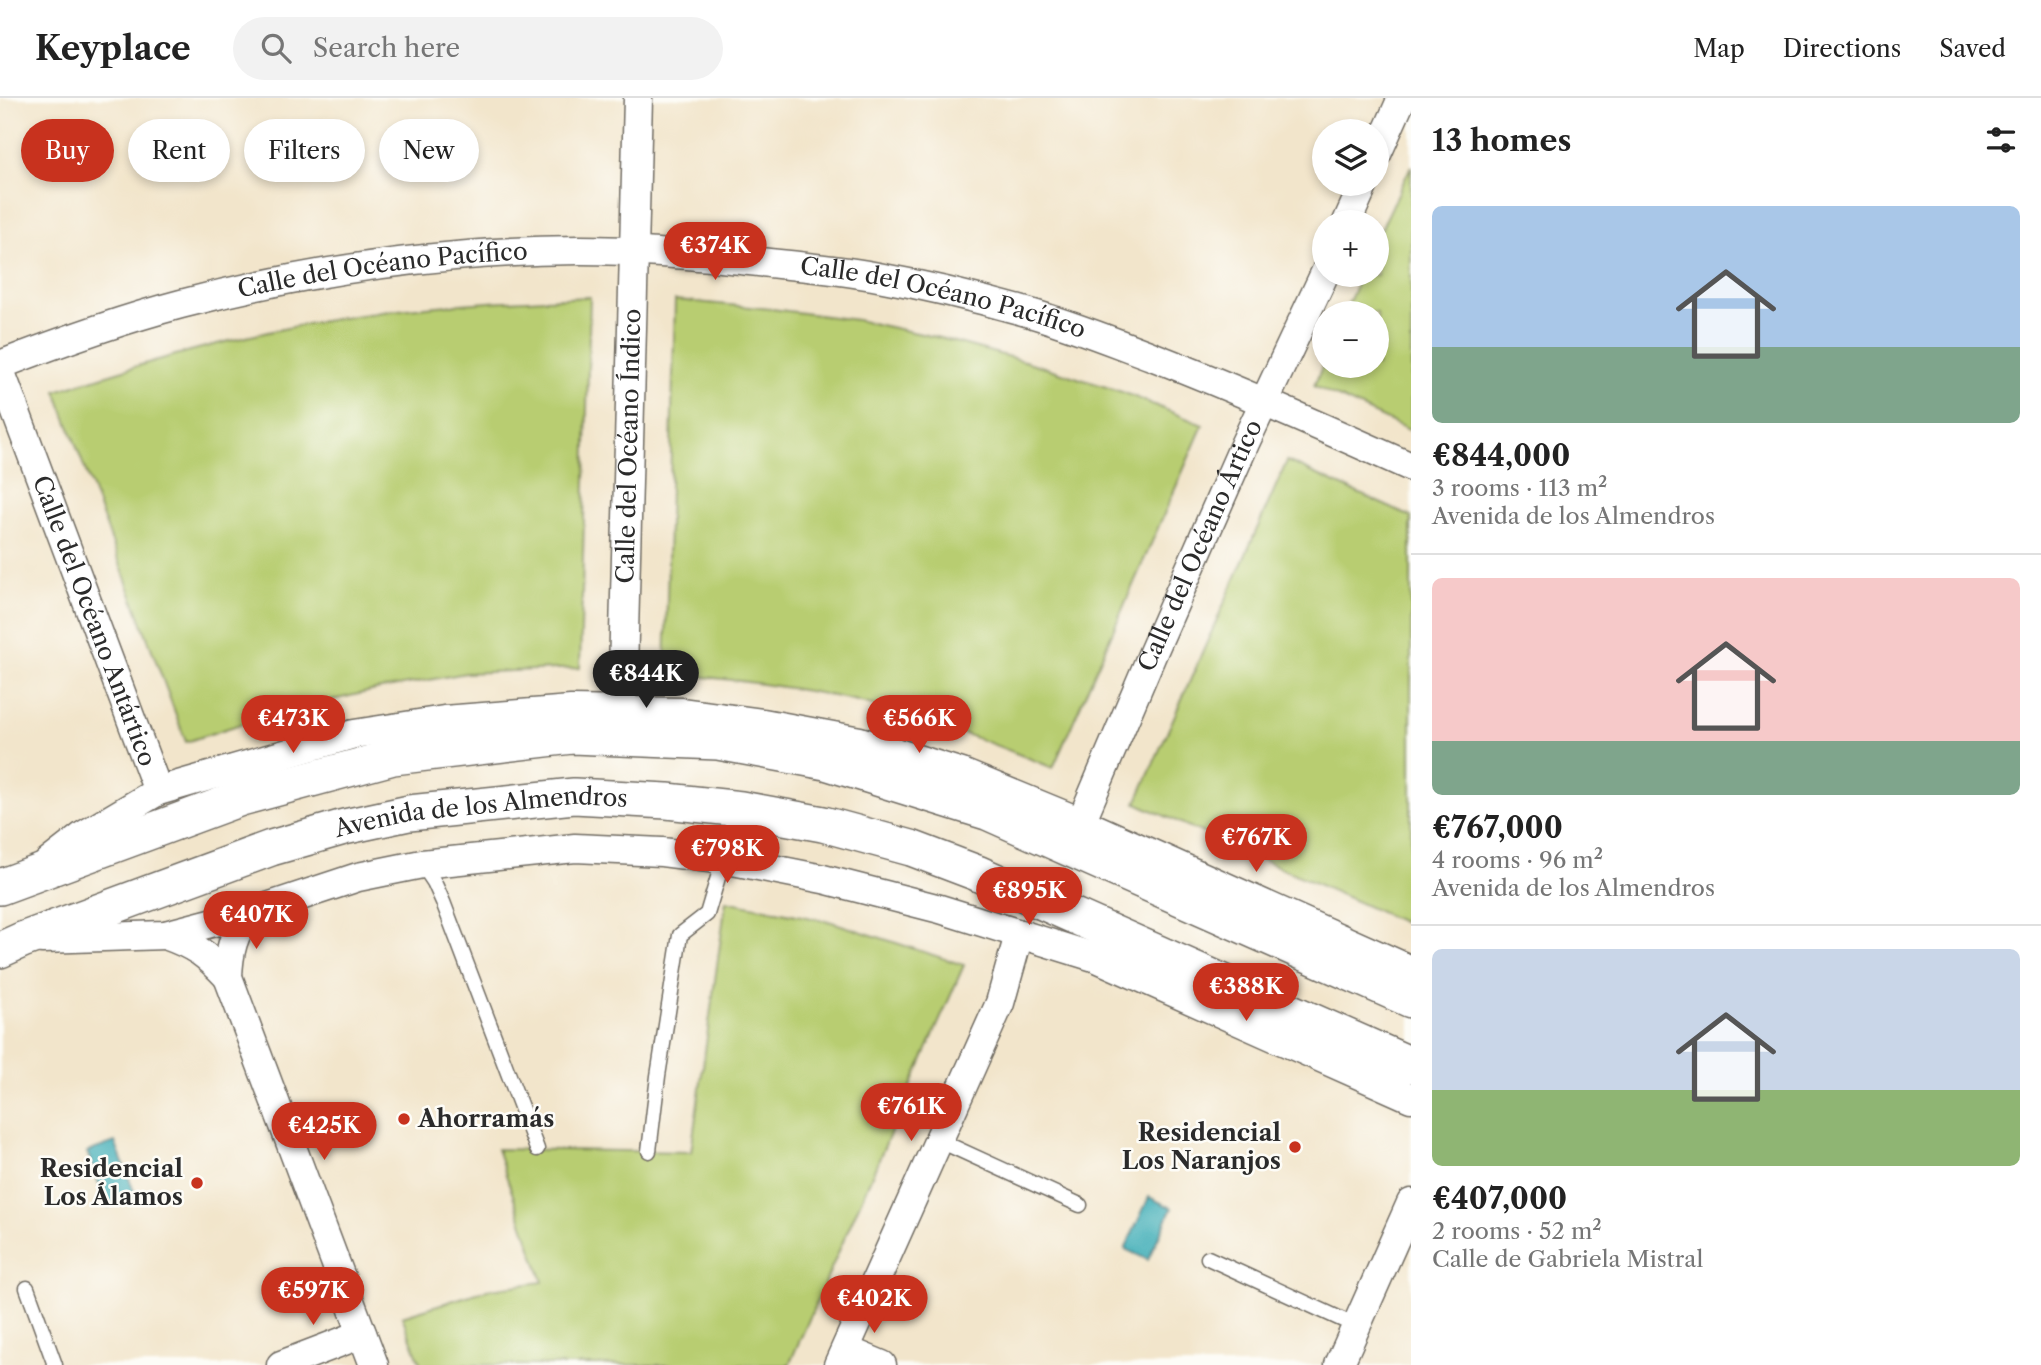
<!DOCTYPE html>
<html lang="en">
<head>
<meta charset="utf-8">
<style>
  body { margin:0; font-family:"Libre Caslon Text",serif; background:#f2f2f2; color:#222; height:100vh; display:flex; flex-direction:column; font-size:26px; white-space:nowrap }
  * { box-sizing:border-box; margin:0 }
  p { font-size:23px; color:#767676 }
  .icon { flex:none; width:38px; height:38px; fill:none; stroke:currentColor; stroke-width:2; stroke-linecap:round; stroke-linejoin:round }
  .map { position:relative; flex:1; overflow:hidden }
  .drawer { display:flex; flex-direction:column; background:#fff; width:630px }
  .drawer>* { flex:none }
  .top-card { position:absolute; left:21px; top:21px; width:665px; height:63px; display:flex; gap:14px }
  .controls { position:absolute; left:1312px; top:21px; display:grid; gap:14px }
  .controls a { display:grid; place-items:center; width:77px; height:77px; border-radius:50%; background:#fff; box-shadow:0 4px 10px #0003; font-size:35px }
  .price { position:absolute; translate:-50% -60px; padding:0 16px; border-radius:24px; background:#c8321e; color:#fff; font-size:23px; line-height:46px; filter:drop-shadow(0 2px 4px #0008) }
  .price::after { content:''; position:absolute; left:50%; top:42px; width:21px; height:16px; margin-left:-10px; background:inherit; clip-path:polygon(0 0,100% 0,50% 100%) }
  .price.on { background:#222; color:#fff }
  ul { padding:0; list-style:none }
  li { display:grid; align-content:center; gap:14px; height:371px; padding:0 21px }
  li+li { border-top:2px solid #e0e0e0 }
  li span { display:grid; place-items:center; height:217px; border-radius:10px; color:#555 }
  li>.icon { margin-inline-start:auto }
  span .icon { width:126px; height:126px; fill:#fffc; stroke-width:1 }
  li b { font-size:30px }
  h2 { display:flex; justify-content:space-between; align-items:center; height:84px; padding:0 21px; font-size:30px }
  .pill { padding:0 24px; border-radius:32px; background:#fff; box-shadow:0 4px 10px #0003; font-size:24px; line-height:63px }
  .pill.on { background:#c8321e; color:#fff }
  header { display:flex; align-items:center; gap:42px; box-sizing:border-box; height:98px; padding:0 35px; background:#fff; border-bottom:2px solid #e0e0e0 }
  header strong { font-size:33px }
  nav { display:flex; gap:38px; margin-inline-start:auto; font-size:24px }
  .search { width:490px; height:63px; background:#f2f2f2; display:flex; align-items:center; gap:18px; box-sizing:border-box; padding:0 24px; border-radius:38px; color:#767676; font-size:26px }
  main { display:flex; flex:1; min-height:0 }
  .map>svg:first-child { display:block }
  .green { fill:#b8cd71; stroke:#727c4e; stroke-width:2 }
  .water { fill:#3bacb6; stroke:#336c70; stroke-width:2 }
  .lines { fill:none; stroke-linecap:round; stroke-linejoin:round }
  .service-casing { stroke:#716c63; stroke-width:17 }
  .minor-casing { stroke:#716c63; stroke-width:31 }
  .tertiary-casing { stroke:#716c63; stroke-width:38 }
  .service { stroke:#fff; stroke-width:14 }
  .minor { stroke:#fff; stroke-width:28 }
  .tertiary { stroke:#fff; stroke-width:35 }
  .poi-dot { fill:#c8321e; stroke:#fdfcf7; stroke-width:2.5 }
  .labels { text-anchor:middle; stroke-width:5; stroke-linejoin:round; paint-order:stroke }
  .street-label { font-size:24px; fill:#2b2b2b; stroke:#fdfcf7 }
  .poi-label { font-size:24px; font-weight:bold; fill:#2b2b2b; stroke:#fdfcf7; text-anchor:end }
</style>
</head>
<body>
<header>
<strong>Keyplace</strong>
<div class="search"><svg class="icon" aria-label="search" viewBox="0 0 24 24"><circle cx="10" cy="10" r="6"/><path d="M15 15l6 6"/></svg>Search here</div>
<nav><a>Map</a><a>Directions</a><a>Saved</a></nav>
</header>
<main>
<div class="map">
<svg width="1411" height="1267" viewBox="0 0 1411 1267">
  <rect width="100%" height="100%" fill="#fdfcf7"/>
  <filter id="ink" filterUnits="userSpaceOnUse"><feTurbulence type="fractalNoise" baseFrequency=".0143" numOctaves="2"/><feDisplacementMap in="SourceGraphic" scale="14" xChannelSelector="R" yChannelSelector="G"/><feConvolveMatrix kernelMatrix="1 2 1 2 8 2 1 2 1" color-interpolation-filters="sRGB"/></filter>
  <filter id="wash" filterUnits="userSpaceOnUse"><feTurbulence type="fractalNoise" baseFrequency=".00686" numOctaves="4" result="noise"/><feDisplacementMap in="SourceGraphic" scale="28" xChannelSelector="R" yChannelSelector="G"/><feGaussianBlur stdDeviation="1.57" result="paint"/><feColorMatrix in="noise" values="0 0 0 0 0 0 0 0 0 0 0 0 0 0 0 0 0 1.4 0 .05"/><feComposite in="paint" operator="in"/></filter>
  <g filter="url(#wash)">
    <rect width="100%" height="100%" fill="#f2e5cb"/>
    <!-- green -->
    <path class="green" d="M1411,68v265l-97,-45 11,-26v6h52v-53h-33l17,-38h16v-37z
      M590,199l-10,371 -114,5 -90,17 -108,25 -82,27 -130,-351c106,-34 215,-65 326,-79 69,-9 138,-12 208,-15z
      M675,202l97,9 85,11 83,18 88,24 97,31 78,32 -150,343c-74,-30 -150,-59 -229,-74 -52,-10 -105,-16 -159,-21z
      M1287,363l124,56v409l-275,-123z
      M726,803l106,21 132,43 -175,400h-368l-19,-49 88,-27 53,-7 -46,-133 194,3z"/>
    <!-- water -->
    <path class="water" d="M115,1044l21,55 -28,10 -21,-55z
      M1149,1099l23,11 -24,52 -23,-11z"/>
  </g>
  <g filter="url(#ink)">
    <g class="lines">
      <defs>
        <path id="service" d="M422,766l12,18 9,20 94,247
          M938,1042l142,65
          M649,1053l9,-75 22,-141 27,-21 12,-40 14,-13
          M1208,1160l148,68
          M27,1190l28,77"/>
        <g id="minor">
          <path d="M1377,56l25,-56"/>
          <path d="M1347,124l17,-38"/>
          <path id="s1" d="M0,267c59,-23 120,-45 181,-61 129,-34 265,-53 399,-54 54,0 108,5 161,10 44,5 88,8 132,16 50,9 100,21 150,35 44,12 88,30 131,46 87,34 172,72 257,110"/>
          <path id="s2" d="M0,272l158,421"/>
          <path id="s3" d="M622,612l16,-612"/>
          <path id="s4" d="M1081,724l73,-172 91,-207 80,-170"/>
          <path d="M48,765l36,-28 74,-44 196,-57 90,-14 127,-10 111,2 81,11 97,18 102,32 119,49 330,148"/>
          <path d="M249,815c-16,21 -20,38 -21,64l146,388"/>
          <path d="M165,837c31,11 41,19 63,42"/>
          <path d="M42,841l123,-4 84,-22 109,-36 64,-13 153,-16 87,4 71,9 90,18 117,30 157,49 314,140"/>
          <path d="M846,1252l36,15"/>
          <path d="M281,1267l81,-31"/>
          <path d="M838,1267l162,-362 19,-68"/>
          <path d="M1339,1267l72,-162"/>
        </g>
        <g id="tertiary">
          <path d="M0,789l241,-89 152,-41 179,-21 146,6 108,20 161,50 424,188"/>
          <path id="s5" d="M0,852l22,-10 249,-92 73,-21 65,-14 165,-17 93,5 74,8 82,15 88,24 66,25 434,192"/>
        </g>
      </defs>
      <!-- service casing -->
      <use href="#service" class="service-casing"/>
      <!-- minor casing -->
      <use href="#minor" class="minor-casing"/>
      <!-- tertiary casing -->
      <use href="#tertiary" class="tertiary-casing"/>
      <!-- service -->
      <use href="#service" class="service"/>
      <!-- minor -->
      <use href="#minor" class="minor"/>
      <!-- tertiary -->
      <use href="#tertiary" class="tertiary"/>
    </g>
  </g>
  <!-- markers -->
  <g class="poi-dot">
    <circle cx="404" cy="1021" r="7"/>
    <circle cx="1295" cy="1049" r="7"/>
    <circle cx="197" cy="1085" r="7"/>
  </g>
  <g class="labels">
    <!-- street labels -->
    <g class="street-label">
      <text dy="8" stroke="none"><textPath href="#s1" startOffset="396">Calle del Océano Pacífico</textPath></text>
      <text dy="8" stroke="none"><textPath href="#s1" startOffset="962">Calle del Océano Pacífico</textPath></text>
      <text dy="8" stroke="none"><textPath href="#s3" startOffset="264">Calle del Océano Índico</textPath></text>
      <text dy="8" stroke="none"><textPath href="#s4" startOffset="301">Calle del Océano Ártico</textPath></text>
      <text dy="8" stroke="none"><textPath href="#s2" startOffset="268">Calle del Océano Antártico</textPath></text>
      <text dy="8" stroke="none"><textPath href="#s5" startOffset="504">Avenida de los Almendros</textPath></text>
    </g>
    <!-- poi labels -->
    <g class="poi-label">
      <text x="418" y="1029" text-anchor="start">Ahorramás</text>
      <text x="1281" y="1043">Residencial<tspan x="1281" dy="28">Los Naranjos</tspan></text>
      <text x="183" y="1079">Residencial<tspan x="183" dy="28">Los Álamos</tspan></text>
    </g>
  </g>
</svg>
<div class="controls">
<a><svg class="icon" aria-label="layers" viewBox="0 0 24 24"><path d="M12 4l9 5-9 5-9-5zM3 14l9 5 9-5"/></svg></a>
<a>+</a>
<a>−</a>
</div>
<b class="price" style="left:715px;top:184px">€374K</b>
<b class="price on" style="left:646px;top:612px">€844K</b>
<b class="price" style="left:293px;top:657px">€473K</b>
<b class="price" style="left:919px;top:657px">€566K</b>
<b class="price" style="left:1256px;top:776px">€767K</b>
<b class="price" style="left:727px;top:787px">€798K</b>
<b class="price" style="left:1029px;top:829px">€895K</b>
<b class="price" style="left:256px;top:853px">€407K</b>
<b class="price" style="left:1246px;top:925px">€388K</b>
<b class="price" style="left:911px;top:1045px">€761K</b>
<b class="price" style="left:324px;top:1064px">€425K</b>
<b class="price" style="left:313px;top:1229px">€597K</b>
<b class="price" style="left:874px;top:1237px">€402K</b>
<div class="top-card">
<a class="pill on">Buy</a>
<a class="pill">Rent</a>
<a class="pill">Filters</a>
<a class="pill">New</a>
</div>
</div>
<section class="drawer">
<h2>13 homes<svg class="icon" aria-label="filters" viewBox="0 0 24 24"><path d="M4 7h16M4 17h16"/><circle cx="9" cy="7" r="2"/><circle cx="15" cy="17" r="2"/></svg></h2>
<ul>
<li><span style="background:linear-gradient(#a9c7e8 65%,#7fa58c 0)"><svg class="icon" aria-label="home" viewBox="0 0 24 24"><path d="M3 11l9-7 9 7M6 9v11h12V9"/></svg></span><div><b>€844,000</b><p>3 rooms · 113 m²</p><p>Avenida de los Almendros</p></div></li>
<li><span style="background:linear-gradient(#f6c9c9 75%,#7fa58c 0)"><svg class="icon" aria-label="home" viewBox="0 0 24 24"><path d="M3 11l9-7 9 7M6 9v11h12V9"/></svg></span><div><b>€767,000</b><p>4 rooms · 96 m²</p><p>Avenida de los Almendros</p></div></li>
<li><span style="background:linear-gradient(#c9d6e8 65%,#8fb573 0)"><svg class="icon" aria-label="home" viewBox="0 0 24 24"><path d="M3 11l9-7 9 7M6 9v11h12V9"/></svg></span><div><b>€407,000</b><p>2 rooms · 52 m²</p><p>Calle de Gabriela Mistral</p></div></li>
</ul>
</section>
</main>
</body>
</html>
